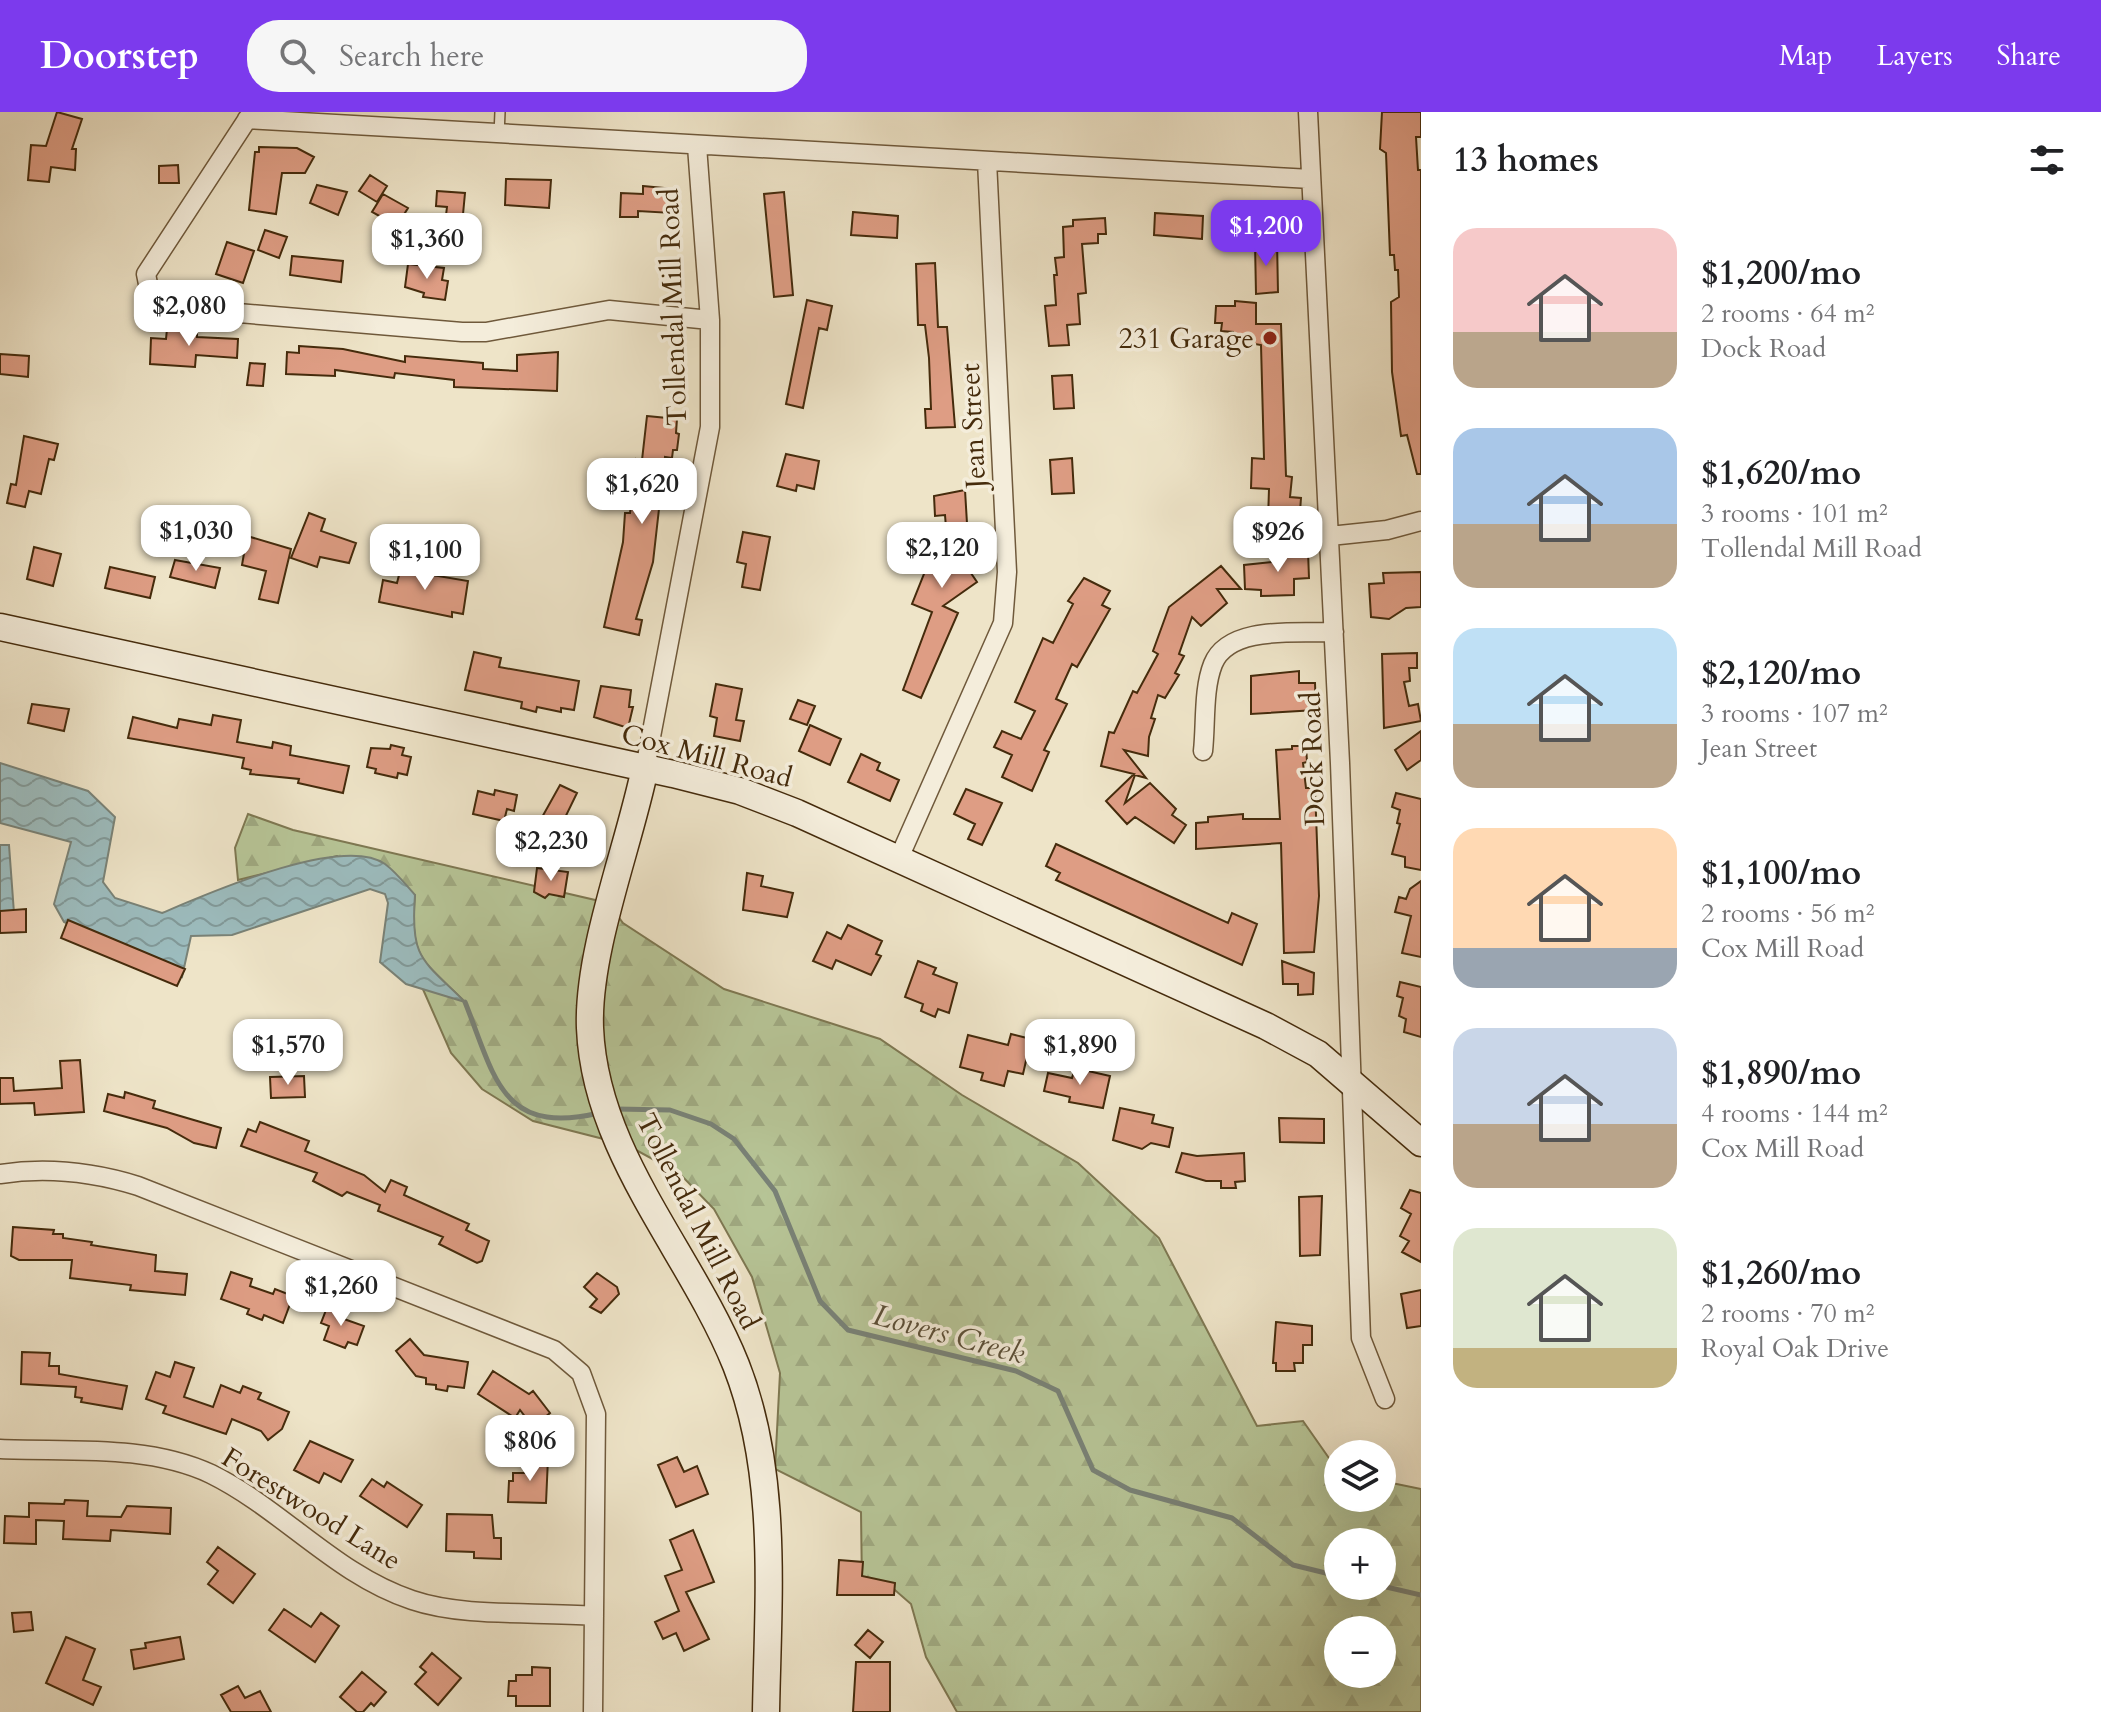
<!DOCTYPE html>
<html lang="en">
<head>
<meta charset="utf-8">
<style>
  body { margin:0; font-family:Cardo,serif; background:#f6f6f6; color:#202124; height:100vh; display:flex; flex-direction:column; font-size:30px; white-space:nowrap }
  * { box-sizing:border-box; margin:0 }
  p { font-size:26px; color:#757577 }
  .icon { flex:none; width:44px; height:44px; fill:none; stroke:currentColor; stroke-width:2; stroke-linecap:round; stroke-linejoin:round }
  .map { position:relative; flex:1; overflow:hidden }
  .details { display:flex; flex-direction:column; background:#fff; width:680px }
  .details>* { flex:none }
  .fabs { position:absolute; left:1324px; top:1328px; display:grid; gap:16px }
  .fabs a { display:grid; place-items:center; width:72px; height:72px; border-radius:50%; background:#fff; box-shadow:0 8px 32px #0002; font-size:40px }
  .price { position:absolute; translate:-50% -68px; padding:0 18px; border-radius:16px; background:#fff; color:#222; font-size:26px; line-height:52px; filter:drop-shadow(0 2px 4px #0008) }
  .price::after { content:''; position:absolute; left:50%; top:48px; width:24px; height:18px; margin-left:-12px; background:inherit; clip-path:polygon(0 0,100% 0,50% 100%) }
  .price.current { background:#7c3aed; color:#fff }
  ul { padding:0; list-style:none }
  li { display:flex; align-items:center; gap:24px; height:200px; padding:0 32px }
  li span { display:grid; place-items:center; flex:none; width:224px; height:160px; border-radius:24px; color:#555 }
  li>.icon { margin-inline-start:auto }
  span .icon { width:96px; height:96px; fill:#fffc; stroke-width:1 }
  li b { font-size:34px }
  h2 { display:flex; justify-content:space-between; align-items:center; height:96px; padding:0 32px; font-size:34px }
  header { display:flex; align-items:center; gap:48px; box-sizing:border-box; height:112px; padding:0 40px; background:#7c3aed; color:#fff }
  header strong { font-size:38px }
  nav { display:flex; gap:44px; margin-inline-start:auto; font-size:28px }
  .search { width:560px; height:72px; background:#f6f6f6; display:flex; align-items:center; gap:20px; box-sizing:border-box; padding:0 28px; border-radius:32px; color:#757577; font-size:30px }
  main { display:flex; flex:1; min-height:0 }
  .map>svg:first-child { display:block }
  .forest { fill:url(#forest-firs); stroke:#7e7852; stroke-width:2; fill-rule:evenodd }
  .water { fill:url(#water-waves); stroke:#798277; stroke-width:2 }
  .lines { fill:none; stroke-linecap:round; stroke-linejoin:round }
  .stream { stroke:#798277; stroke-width:5 }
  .building { fill:#de9d84; stroke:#452b0c; stroke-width:2 }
  .lane-casing { stroke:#6f593b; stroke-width:12 }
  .street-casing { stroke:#6f593b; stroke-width:21 }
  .secondary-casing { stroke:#452b0c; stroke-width:29 }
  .lane { stroke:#f4eddb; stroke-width:9 }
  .street { stroke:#f4eddb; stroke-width:18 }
  .secondary { stroke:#f4eddb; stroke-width:26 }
  .poi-dot { fill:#8f2418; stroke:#f4eddb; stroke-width:3 }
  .labels { text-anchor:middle; stroke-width:7; stroke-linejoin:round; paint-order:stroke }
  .street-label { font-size:28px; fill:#452b0c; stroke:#f4eddb }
  .poi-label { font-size:28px; fill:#452b0c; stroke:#f4eddb; text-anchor:end }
  .water-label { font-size:30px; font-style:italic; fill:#5b4f38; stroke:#f4eddb }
</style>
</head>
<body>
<header>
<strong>Doorstep</strong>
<div class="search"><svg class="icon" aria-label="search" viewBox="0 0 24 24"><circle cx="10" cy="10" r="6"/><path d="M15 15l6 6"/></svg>Search here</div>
<nav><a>Map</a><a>Layers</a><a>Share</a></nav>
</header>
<main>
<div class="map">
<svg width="1421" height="1600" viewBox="0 0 1421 1600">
  <defs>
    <pattern id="forest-firs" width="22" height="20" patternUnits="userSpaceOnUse" patternTransform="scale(2)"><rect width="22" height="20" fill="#b7c597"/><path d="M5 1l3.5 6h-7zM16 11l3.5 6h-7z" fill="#9fa981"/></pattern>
    <pattern id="water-waves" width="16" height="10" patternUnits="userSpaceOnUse" patternTransform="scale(2)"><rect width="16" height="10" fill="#9cbcbe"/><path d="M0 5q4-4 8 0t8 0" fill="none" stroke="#819999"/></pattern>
  </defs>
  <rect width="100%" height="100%" fill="#eee4c8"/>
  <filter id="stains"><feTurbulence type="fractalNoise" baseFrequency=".0025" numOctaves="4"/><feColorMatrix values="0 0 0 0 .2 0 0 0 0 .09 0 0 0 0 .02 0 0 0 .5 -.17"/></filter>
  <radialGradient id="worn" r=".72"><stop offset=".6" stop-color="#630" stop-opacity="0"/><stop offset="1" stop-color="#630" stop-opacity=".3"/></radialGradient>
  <!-- forest -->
  <path class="forest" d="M248,702l45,16 315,73 15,20 101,66 156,50 82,56 116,68 81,75 98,188 46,-5 35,50v27h44v-17l39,8v223h-464l-31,-55 -15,-53 -23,-20 -26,2 -1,-74 -86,-43 5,-96 -28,-96 -38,-68 -34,-35 -53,-29 -94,-24 -51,-32 -31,-36 -29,-66 41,13c-43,-42 -53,-42 -48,-105l-78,-39 -99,24 -3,-32zM1338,1430h44v44h-44zM1338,1518h44v44h-44z"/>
  <!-- water -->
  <path class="water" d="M0,651l88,28 27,26 -12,65 12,16 47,15c45,-19 180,-79 223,-49 11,8 21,21 30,31 -5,64 7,64 50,107l-59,-18 -26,-22 8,-59 -3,-9 -15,-5 -138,46 -41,1 -9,41 -118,-55 -10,-18 17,-62 -71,-19z
    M0,733h9l5,68h-14z"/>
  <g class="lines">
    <!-- stream -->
    <path class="stream" d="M465,890c30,75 36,134 134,111
      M616,997l54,1 41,14 23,15 41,52 45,110 28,29 168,41 42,20 35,79 37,20 102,28 61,47 45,11
      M1382,1474l39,9"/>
  </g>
  <!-- building -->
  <path class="building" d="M57,0l25,7 -10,30h4l-1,21 -24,-3 -2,15 -21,-2 3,-35 15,1z
    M1382,0h39v25h-5l2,33h3v304h-4l-10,-39 -6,1 -9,-64 -1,-70 8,-5 -1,-27h-3l-1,-15h-4l-4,-102 -6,-4z
    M259,35l38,1 17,9 -9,16h-23l-6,41 -27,-4 6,-58h4z
    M178,53l1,18h-20v-17z
    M370,63l17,11 -10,16 -18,-11z
    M506,67l45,1 -2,28 -44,-3z
    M317,73l30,7 -9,23 -28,-12z
    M643,74l31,3 -2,24 -34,-2v6h-18l1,-24 22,1z
    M437,79l28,2 -3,32 -17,-2 2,-16 -11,-1z
    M784,80l9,103 -19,2 -10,-103z
    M383,82l25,14 -15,24 -13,-8 3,-6 -11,-6z
    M853,100l45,4 -1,22 -46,-3z
    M1155,101l48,3 -1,23 -48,-4z
    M1105,106l1,16h-8v9l-16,1 4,49 -8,1 2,30 -13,1 2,20 -20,1 -4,-40 11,-1 -2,-30h3l-2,-17 9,-1 -1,-30 10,-1v-6z
    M265,118l22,7 -8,21 -21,-8z
    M1277,129l1,51 -22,2 -1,-51z
    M227,130l27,9 -11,32 -27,-9z
    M292,144l51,5 -2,21 -51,-7z
    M935,151l3,64h9l8,100 -29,1 -1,-19h6l-2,-51 -4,-33h-7l-2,-61z
    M408,152l36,4 -2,12 6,1 -3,19 -22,-3 1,-4 -19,-6z
    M807,188l25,6 -5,24 -8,-2 -16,80 -17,-4z
    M1235,189l21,2v21h25l5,152 6,1 -2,20 11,1 -2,27 -7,-1 -1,15 -19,-2v-16l-4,-1 1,-31 -18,-1 1,-30 12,1 -3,-114 -29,-5 1,-8 -12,-1 1,-8h-7l1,-17h19z
    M167,217l30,3v5l41,2 -1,19 -41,-3 -1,12 -45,-3 1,-26 15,1z
    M299,234l44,3 62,13v-6l78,7v6l34,2v-16l41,-3 -1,39 -103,-4v-7l-59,-7 -1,5 -59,-8v6l-49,-2 1,-22 12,1z
    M0,242l29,2 -1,21 -28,-3z
    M250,251l15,1 -2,22 -16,-1z
    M1072,263l2,33 -20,1 -2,-33z
    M647,304l30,3 -1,14 3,1 -2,16h-4l-1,8 -7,-1 -3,30h5l-1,13h-6l-7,62 -17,57 6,1 -3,15 -35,-8 19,-85 2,-29h5l6,-54 6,1z
    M24,324l34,8 -4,16 -5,-1 -8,35 -12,-3 -4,16 -18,-4 4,-19 5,1z
    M786,342l33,7 -5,28 -17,-4 -1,6 -19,-5z
    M1072,346l2,35 -22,1 -2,-34z
    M965,378l4,67h-9l17,25 -34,24 15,7 -37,85 -18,-8 29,-78 -20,-8 14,-35 22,-16 -3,-38 -10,1 -1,-20z
    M309,401l16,6 -4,12 35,12 -7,20 -29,-6 -3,10 -26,-9z
    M743,420l27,5 -10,53 -18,-3 4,-23 -9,-2z
    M247,424l44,13 -13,54 -19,-4 7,-28 -24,-6z
    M34,435l27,7 -8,32 -26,-7z
    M1308,439l1,27 -15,1v16l-33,1v-6l-16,-1 -1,-24 37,-4v-8z
    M175,448l45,8 -5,20 -45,-11z
    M411,452l17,3 -2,7 42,7 -5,33 -11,-2v5l-73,-15 4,-22 14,3 4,-16 9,2z
    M1221,454l20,23h-24l10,14 -26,23 -9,-9 -13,37 5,2 -9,17 4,2 -14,23 -7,-3 -7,23 4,1 -6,18 -1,19 -24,-6 22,28 -11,-3 -10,28 25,-20 26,26 -4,6 14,10 -12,18 -39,-26 -8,7 -21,-23 28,-27 -33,-8 8,-34 5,1 19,-42 4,2 21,-39 -5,-3 16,-44z
    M110,455l45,10 -5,21 -45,-10z
    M1421,460v35l-15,1 -17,11 -18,-2 -2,-33 15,-1 -1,-10z
    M1084,466l26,13 -8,14 8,4 -33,58 -5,-3 -16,35 11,5 -23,46 5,2 -17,39 -30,-14 10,-22 -18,-8 8,-16 19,8 14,-28 -20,-9 28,-64 10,5 20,-39 -5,-3z
    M474,540l27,6 -2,9 80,14 -5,29 -13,-2v4l-24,-5 -1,5 -15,-4 1,-6 -57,-12z
    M1417,541v15h-8l1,13 -6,1 5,24 9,-2 3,17 -37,7 -2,-74z
    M1299,559v12h16l1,27 -65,4v-38z
    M716,572l26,5 -6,31 8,1 -4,20 -26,-5 3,-18 -7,-2z
    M601,574l30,4 -2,17h4l-5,21 -34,-11z
    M798,588l17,6 -8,19 -17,-6z
    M32,592l37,5 -5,22 -36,-8z
    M213,603l28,5 -4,22 35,6 1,-6 18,4 -1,9 59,11 -6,27 -45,-10 1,-4 -49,-5 1,-4 -9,-2 2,-10 -116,-20 5,-21 44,11 2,-9 32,6z
    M810,613l31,14 -11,26 -31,-14z
    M1421,619v29l-14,10 -12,-20z
    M391,633l13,3 -2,7 9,2 -4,18 -9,-2 -1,5 -22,-5 1,-4 -9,-2 4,-19 19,1z
    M1292,634h14l1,16 -4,1 3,25h9l4,108 -5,56 -30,1 -3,-110 -85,6v-26l12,-1v-5l35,-3v5h37l-4,-69 16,-1z
    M861,642l19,9 -3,7 22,10 -9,21 -42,-19z
    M560,673l17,8 -17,35 -19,-9z
    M966,677l36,14 -20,42 -14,-6 7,-15 -21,-10z
    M495,678l22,5 -3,16 -7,-2 -3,12 -31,-7 5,-23 16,4z
    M1396,681l25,6v71l-16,-3v-10l-13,-3 8,-30 -3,-1 3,-13 -8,-3z
    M1056,732l172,79 4,-10 25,11 -15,41 -186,-85 4,-7 -14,-7z
    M537,756l31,4 -4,25 -15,-3 -4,4 -11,-6z
    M747,761l16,3 -2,10 32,7 -6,24 -44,-7z
    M1421,769v76l-19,-4 9,-37 -16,-4 4,-15 7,2 4,-10z
    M26,797v23l-26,1v-22z
    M68,808l117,49 -8,17 -116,-48z
    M848,813l34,16 -6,13 5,2 -10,19 -35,-15 -4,9 -19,-8 14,-29 14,7z
    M918,849l18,7 -3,6 24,9 -8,30 -11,-4 -3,8 -14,-6 2,-7 -18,-7z
    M1282,849l32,12 -1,21 -15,1v-11h-15z
    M1400,870l21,5v50l-17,-5 2,-13 -7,-3 4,-18 -6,-2z
    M1011,922l20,5 -8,35 -15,-3 -4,15 -23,-6 2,-7 -23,-6 8,-32 40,10z
    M80,948l4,52 -49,3 -1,-12 -34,1v-26h13l1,13 48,-3 -2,-27z
    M1075,956l35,8 -7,32 -34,-6 1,-5 -26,-6 4,-18 24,5z
    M304,964l1,21 -34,1 -1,-21z
    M125,980l30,9 -2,7 68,20 -5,20 -22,-5 -27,-15 -63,-17 4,-17 16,4z
    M1120,996l34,7 -2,8 21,5 -4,19 -18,-4 -9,6 -29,-9z
    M1279,1006l45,1v24l-44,-1z
    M260,1010l49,19 -4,10 59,24 21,17 6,-12 16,7 -3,8 65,29 -3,6 23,11 -7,20 -5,2 -38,-19 4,-7 -65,-26 2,-6 -33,-13 -5,4 -29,-15 4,-8 -76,-27 7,-17 8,3z
    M1182,1041l15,3 47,-3 1,28 -10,1 1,6h-15v-7h-15l-30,-9z
    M1410,1078l11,3v69l-19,-10 7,-11 -9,-5 11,-22 -10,-6z
    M1322,1084l-2,59 -20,1 -1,-59z
    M13,1115l41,3 -1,4h10v4l29,4 -1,3 65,10 -1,16 32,3 -2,21 -55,-5 1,-5 -61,-7 2,-18h-53l-8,-4z
    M231,1160l21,7 -2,7 23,8 2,-5 18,7 -10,27 -19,-8 -2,5 -15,-6 2,-5 -28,-10z
    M597,1161l20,14 2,7 -18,19 -11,-6 7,-8 -13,-12z
    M1421,1178v36l-14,2 -6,-34z
    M328,1193l18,7 -2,7 20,7 -7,19 -9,-3 -3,6 -21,-8 5,-14 -8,-3z
    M1276,1210l36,4v19h-9v18h-9l1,8h-19v-8h-3z
    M410,1227l14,16 44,7 -4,26 -16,-2 -1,5 -11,-2v-4l-10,-1v-6l-10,-2 -20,-25z
    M22,1240l28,1 -1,13h10v8l68,12 -5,23 -41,-7 1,-4 -7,-1 1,-10 -55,-3z
    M175,1250l19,6 -10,29 29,10 8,-22 19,8 3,-7 18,7 -3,6 31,13 -7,17 -14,11 -7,-9 -29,-12 -6,15 -63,-21 3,-7 -20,-7 10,-27 14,5z
    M493,1259l36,23 4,-3 17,22 -17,14 -13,-17 -5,8 -37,-24z
    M310,1329l43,19 -12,22 -17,-9 -5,10 -25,-13z
    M677,1345l7,15 13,-6 11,28 -32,13 -18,-42z
    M529,1346h19l-2,45 -38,-1 1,-21h4v-8h16z
    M372,1367l12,8 3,-5 35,23 -15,22 -47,-31z
    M65,1388l23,1 -1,15 34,1 6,-11 44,2 -1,26 -59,-4 -1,11 -47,-2 1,-18 -28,-1v24l-32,-1 1,-27 24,1v-14l35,1z
    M447,1402l45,1 2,23h7v21l-27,-1v-6l-28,-1z
    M693,1418l21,52 -28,10 23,47 -25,12 -8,-18 -13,6 -8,-17 24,-11 -14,-35 17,-6 -12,-30z
    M218,1435l37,27 -22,29 -25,-19 10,-13 -11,-9z
    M839,1448l24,2 -1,14 33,7 -1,12h-57z
    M284,1497l27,18 10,-14 18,13 -24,36 -46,-32z
    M31,1500l2,18 -19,2 -2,-19z
    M868,1518l15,12 -13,16 -15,-13z
    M66,1525l29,12 -12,31 18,7 -8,18 -47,-22z
    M180,1525l4,22 -50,10 -3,-19 15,-2 -1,-5z
    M432,1541l29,25 -23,27 -23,-21 11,-12 -6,-5z
    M856,1550h34v50h-37z
    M532,1555l18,1v38h-34v-10h-8l1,-15h7v-6h16z
    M362,1560l24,20 -12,14 -3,-3 -8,9h-6l-17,-15z
    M238,1574l7,12 15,-7 11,21h-40l-10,-17z"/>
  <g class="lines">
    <defs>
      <path id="lane" d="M499,23l1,-23"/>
      <path id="street" d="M252,0l-106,162 4,20 17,13 295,25h24l123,-22 101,10
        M1308,0l32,651 21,575 24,61
        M247,7l1064,60
        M1330,424l57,-6 34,-9
        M1203,639c3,-27 0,-62 10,-87 16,-40 87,-30 121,-32
        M645,656l65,-341v-107l-13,-174
        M899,746l104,-235 4,-51 -20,-411
        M0,1062c46,-7 93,-2 138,12l416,164 27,23 15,41 -3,298
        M0,1337c69,3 147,-5 211,25 71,35 125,101 201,126 53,18 125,11 182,16"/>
      <path id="secondary" d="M0,515l673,147 67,17 57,22 469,213 52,28 103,89
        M645,656c-16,78 -58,183 -55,260 5,126 101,225 146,337 43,109 32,232 30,347"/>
    </defs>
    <!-- lane casing -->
    <use href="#lane" class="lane-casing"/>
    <!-- street casing -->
    <use href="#street" class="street-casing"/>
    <!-- secondary casing -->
    <use href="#secondary" class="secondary-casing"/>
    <!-- lane -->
    <use href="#lane" class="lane"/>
    <!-- street -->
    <use href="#street" class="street"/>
    <!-- secondary -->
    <use href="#secondary" class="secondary"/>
  </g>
  <!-- markers -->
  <circle class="poi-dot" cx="1270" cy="226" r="8"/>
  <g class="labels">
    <!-- street labels -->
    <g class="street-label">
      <text transform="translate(672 195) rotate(-92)" y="10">Tollendal Mill Road</text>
      <text transform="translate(972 314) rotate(-93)" y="10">Jean Street</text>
      <text transform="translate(707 643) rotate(15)" y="10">Cox Mill Road</text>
      <text transform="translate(1312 647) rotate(-92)" y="10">Dock Road</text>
      <text transform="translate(699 1109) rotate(63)" y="10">Tollendal Mill Road</text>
      <text transform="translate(312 1396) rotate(32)" y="10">Forestwood Lane</text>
    </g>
    <!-- poi labels -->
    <g class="poi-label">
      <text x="1254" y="236">231 Garage</text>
    </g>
    <!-- water labels -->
    <g class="water-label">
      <text transform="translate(949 1222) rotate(15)" y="10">Lovers Creek</text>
    </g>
  </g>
  <rect width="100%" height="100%" filter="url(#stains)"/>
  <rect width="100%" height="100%" fill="url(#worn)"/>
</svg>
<div class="fabs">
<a><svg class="icon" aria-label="layers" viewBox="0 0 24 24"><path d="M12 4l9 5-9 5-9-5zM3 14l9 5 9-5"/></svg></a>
<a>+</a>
<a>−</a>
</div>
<b class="price current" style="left:1266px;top:156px">$1,200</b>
<b class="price" style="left:427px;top:169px">$1,360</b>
<b class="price" style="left:189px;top:236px">$2,080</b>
<b class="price" style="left:642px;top:414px">$1,620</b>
<b class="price" style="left:196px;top:461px">$1,030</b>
<b class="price" style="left:1278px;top:462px">$926</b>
<b class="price" style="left:942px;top:478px">$2,120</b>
<b class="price" style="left:425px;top:480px">$1,100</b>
<b class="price" style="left:551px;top:771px">$2,230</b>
<b class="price" style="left:288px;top:975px">$1,570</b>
<b class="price" style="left:1080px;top:975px">$1,890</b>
<b class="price" style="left:341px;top:1216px">$1,260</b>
<b class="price" style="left:530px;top:1371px">$806</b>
</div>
<section class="details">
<h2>13 homes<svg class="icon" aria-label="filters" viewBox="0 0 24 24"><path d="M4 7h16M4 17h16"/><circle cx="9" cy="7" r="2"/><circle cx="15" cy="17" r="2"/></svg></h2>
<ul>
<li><span style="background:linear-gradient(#f6c9c9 65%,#b9a48a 0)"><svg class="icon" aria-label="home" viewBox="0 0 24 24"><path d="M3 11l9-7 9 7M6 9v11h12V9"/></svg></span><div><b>$1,200/mo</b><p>2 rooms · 64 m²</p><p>Dock Road</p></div></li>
<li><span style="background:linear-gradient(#a9c7e8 60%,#b9a48a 0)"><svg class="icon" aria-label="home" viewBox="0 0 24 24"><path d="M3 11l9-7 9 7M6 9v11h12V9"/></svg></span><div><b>$1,620/mo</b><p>3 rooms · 101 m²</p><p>Tollendal Mill Road</p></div></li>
<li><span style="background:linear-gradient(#bfe0f5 60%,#b9a48a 0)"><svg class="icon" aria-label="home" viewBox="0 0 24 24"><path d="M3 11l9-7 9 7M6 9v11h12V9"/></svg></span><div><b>$2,120/mo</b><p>3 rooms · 107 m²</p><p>Jean Street</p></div></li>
<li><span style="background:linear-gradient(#ffd9b3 75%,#9aa5b1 0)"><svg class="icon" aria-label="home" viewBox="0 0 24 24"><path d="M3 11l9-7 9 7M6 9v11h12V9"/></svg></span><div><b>$1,100/mo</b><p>2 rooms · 56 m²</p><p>Cox Mill Road</p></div></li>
<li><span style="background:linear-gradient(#c9d6e8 60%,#b9a48a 0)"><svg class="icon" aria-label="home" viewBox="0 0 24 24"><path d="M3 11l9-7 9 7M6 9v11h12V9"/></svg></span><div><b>$1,890/mo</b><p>4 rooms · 144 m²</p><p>Cox Mill Road</p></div></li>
<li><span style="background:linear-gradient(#dfe7d0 75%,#c2b280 0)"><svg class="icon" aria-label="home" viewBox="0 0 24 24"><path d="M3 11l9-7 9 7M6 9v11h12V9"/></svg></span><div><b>$1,260/mo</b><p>2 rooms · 70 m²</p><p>Royal Oak Drive</p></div></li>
</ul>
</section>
</main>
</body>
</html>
